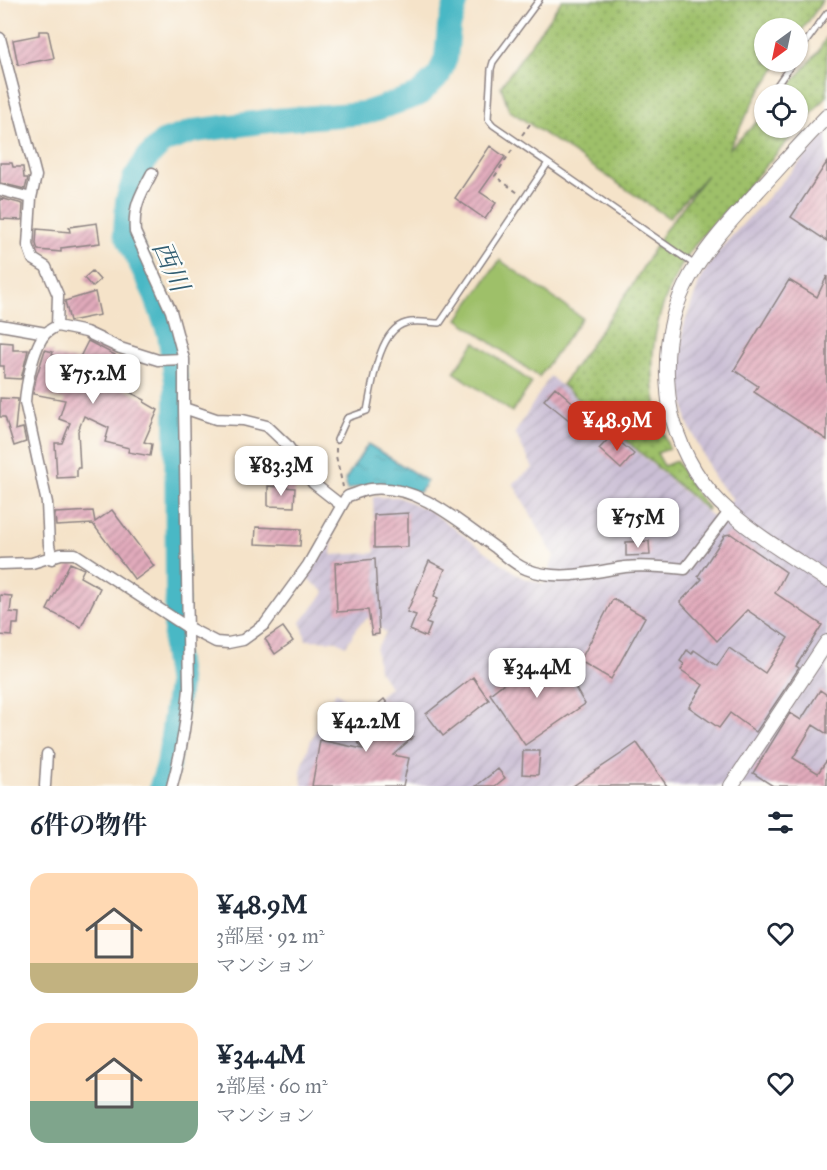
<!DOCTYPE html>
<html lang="ja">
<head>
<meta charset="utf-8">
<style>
  body { margin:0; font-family:"IM FELL Great Primer","Noto Serif JP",serif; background:#f6f6f7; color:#1f2937; height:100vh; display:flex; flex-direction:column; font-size:22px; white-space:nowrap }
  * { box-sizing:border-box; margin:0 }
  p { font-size:20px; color:#747a83 }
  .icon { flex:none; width:33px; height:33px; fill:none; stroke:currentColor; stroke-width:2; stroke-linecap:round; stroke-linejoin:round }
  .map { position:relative; height:786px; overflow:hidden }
  .drawer { display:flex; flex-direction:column; background:#fff; flex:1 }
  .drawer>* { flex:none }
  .needle { width:39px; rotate:213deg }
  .fabs { position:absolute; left:754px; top:18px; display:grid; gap:12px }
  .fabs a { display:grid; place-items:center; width:54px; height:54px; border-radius:50%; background:#fff; box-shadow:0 2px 4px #0004; font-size:30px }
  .price { position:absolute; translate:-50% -51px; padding:0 14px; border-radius:12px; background:#fff; color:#222; font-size:20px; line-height:39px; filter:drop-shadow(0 2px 3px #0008) }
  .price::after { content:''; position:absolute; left:50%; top:36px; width:18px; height:14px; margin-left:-9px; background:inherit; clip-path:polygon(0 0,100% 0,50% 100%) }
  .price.current { background:#c8321e; color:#fff }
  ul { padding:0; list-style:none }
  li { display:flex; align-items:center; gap:18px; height:150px; padding:0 30px }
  li span { display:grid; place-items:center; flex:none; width:168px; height:120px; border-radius:18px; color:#555 }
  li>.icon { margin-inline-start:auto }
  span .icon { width:72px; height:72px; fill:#fffc; stroke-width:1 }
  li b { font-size:26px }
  h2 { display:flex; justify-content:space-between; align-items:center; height:72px; padding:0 30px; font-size:26px }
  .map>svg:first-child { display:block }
  .industrial { fill:url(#industrial-furrows) }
  .green { fill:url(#green-dots); stroke:#607152; stroke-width:1.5 }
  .pitch { fill:#9ec069; stroke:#607152; stroke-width:1.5 }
  .water { fill:url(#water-ripples); stroke:#366d80; stroke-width:1.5 }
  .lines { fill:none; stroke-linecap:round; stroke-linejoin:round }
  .river { stroke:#4ab8c5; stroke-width:24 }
  .building { fill:url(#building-hatch) }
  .service-casing { stroke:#8c8282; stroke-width:8 }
  .minor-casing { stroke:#8c8282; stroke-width:13 }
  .tertiary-casing { stroke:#8c8282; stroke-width:16 }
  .path { stroke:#8c8282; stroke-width:2; stroke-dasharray:4.5 4.5; stroke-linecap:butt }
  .service { stroke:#fff; stroke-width:5 }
  .minor { stroke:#fff; stroke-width:10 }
  .tertiary { stroke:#fff; stroke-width:14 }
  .labels { text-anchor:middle; stroke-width:4.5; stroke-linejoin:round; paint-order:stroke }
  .water-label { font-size:26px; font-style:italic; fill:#325e72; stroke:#fdfcf7 }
</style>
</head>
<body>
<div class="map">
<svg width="827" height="786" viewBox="0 0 827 786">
  <defs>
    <pattern id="industrial-furrows" width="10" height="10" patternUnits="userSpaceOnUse" patternTransform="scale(1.5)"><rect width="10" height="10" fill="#cbbfd5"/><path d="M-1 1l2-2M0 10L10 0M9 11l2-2" fill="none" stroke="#aea4b8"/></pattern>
    <pattern id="green-dots" width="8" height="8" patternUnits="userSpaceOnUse" patternTransform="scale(1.5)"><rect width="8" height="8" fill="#9ec069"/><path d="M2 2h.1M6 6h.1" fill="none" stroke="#809c58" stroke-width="1.8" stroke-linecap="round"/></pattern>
    <pattern id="water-ripples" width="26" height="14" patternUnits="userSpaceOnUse" patternTransform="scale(1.5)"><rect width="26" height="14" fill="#4ab8c5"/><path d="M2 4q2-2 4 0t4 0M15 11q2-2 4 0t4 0" fill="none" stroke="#3d95a1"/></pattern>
    <pattern id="building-hatch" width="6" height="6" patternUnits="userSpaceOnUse" patternTransform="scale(1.5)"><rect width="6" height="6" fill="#e2abbc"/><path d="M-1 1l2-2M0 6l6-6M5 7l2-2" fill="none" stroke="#b78b9a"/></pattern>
  </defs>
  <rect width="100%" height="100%" fill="#fdfcf7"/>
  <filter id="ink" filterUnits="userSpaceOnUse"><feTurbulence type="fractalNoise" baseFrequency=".0167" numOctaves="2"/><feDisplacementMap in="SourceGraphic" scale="12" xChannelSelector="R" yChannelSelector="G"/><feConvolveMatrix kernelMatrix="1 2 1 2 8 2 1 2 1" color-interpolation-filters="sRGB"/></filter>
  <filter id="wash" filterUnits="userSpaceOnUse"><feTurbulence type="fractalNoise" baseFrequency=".008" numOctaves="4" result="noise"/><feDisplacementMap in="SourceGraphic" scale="24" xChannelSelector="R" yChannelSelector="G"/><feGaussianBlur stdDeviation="1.35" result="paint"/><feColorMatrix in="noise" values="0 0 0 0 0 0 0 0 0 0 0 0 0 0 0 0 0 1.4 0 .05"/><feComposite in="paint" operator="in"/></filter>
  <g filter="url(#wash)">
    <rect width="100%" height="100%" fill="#f5e3c9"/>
    <!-- industrial -->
    <path class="industrial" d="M827,133v653h-525l-1,-16 10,-30 25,-48 26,19 28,-24 -12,-18 -2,-20 10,-16 -17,-16 -11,9 -12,20 -9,-5 -31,-1 -5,-18 24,-30 -18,-14 26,-42 -2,19 44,-2 -2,-56h25l32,14 91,66 24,7 9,-28 -41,-73 20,-15 -18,-35 35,-57 164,142 19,-19 -17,-18 -29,-59 -7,-43 3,-51 18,-51 18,-27z"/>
    <!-- green -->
    <path class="green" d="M562,0h261l-25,36v-8h-33v34h15l-22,32 -30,56 37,-36v14h33v-34h-15l35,-42 9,-16v60c-29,33 -58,66 -87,99 -17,19 -38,37 -51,58 -42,65 -46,125 -20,196l-12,4 7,13 12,-5 20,32 12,15 -1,2 -145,-125 71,-101 30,-51 44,-58 -38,43 -160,-108 -8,-24z"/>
    <!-- pitch -->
    <path class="pitch" d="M500,260l82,58 -43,59 -81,-58z
      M475,342l57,41 -20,29 -58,-40z"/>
    <!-- water -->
    <path class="water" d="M368,444l59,37 -7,11c-27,-5 -46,-11 -73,-2l-2,-10z"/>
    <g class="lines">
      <!-- river -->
      <path class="river" d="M161,786l7,-20 11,-81 -5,-36 3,-53 -1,-215 -7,-47 -15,-42 -29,-60 2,-31 7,-22 14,-22 15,-15 31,-11 82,-11 89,-7 53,-18 21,-20 7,-17 3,-31 8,-27"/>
    </g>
    <g id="blocks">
      <!-- building -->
      <path class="building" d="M39,31h9l6,27 -36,7 -5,-25 26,-5z
        M490,146l15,11 -25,35 16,11 -11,16 -30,-21z
        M827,162v79l-36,-24z
        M0,163h12l1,4h10l1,11h4l-3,11 -25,-6z
        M0,198l23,6 -1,16 -21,-1z
        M97,223l3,20 -39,5v4l-23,-2 -2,-6 1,-15 33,3 -1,-5z
        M92,271l8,9 -8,7 -8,-9z
        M827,276v164l-73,-48 4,-6 -24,-16 55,-90 28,17z
        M95,292l5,23 -30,6 -5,-20z
        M88,341l27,14 -12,23 42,22 -1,2 14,8 -14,32 8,2 -2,12 -22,-4 1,-4 -24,-6 4,-14 -25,-12 -6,15 2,37h-3v9l-20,1 -2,-35h7l8,-20 -11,-4 6,-19 -32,-6 3,-16 9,-28 8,2 -1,3 26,6z
        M0,342l13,1v7h15l-7,29 -17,-1v-12h-4z
        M555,387l22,19 2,-3 17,15 -12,14 -40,-32z
        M0,398l18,1 -3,31 8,-2 3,14 -12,4 -9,-29h-5z
        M612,435l22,19 -13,15 -22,-20z
        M268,486l27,2 -1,19 -26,-1z
        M112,510l42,56 -19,14 -42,-56 -37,2 -1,-13 38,-2 2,11z
        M408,513v34l-34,1v-33z
        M256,527l45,2 -1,17 -45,-2z
        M731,534l55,38 -11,21 47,32 -26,41 3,2 -43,64 -26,-19 -11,15 -30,-21 14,-22 -22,-15 3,-6 -4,-3 7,-11 5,4 2,-4 23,16 12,-18 36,25 23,-35 -41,-28 -30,31 -37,-39 22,-23 -4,-3 27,-41z
        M649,541l1,14 -24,1v-14z
        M375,559l4,75 -7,1 -4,-25 -31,2 -2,-49z
        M429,561l16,8 -11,27 4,2 -12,25 5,2 -5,12 -16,-7 6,-15 -9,-3z
        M70,563l14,6 -4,8 20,11 -19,39 -34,-17z
        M0,595l12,1 -2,16 9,1 -1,11h-5l-1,12 -12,-1z
        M613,599l32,18 -34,62 -31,-18z
        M283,627l10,14 -18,13 -10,-15z
        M544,652l16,22 5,-3 20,33 -60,41 -35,-51z
        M473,677l16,23 -46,36 -17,-22z
        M820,690l7,5v39l-14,-9 -20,33 25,15 9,-13v26h-54l-20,-13 37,-60 11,7z
        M384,699l29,38 -20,18 16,3 -6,28h-91l8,-46 43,9 -15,-20z
        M637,743l30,43h-94l51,-34z
        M523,751h17l-2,24 -16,-1z
        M498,769l7,9 -10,8h-19z"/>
    </g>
  </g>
  <g filter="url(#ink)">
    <use href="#blocks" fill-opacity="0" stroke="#8c8282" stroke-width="1.5"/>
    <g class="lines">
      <defs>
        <path id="service" d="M539,0l-46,62 -2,7 -3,50 5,6 202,140
          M798,53l29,-40
          M771,94l22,-32
          M337,440l10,-22 20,-7c5,-24 11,-81 39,-88 10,-3 24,0 34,0l108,-160"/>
        <path id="minor" d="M0,38l36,138 -5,22 -3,47 5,14 13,8 12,28 -1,31
          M152,173c-12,22 -19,34 -17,59l36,79 13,48v49l32,11 27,1 24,6 20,19 26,38 28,22
          M0,190l31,8
          M0,325l46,8
          M52,559l-3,-14 -2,-42 -22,-101c1,-17 9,-56 20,-68 3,-3 8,-6 12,-8l29,6 34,16 38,12 26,-1
          M0,564l32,-1 29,-9h14l112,73 29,15 12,1 15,-3 22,-16 43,-59 38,-67 2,-2c7,-2 15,-6 23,-7 48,-5 88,33 125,59 9,7 19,17 30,21 32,13 67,3 99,-2 20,-2 40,0 60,2l44,-57
          M45,786l2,-32
          M172,786c9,-32 14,-63 17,-97l-5,-281"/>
        <path id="tertiary" d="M827,116c-24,25 -47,51 -71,77 -52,57 -92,100 -89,182 1,16 1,30 6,45 10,36 28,67 57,92 29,26 64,46 97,68
          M731,786l96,-144"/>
      </defs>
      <!-- service casing -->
      <use href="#service" class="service-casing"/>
      <!-- minor casing -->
      <use href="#minor" class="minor-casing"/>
      <!-- tertiary casing -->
      <use href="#tertiary" class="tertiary-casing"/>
      <!-- path -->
      <path class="path" d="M522,135l8,-11
        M512,150l-17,26 23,17
        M336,448v8l7,31"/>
      <!-- service -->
      <use href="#service" class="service"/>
      <!-- minor -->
      <use href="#minor" class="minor"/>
      <!-- tertiary -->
      <use href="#tertiary" class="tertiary"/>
    </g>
  </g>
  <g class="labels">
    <!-- water labels -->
    <g class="water-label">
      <text transform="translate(171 266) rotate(66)" y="9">西川</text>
    </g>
  </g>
</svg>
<div class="fabs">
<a><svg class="needle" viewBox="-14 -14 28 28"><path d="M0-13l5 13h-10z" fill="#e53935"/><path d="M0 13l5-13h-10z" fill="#747a83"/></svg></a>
<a><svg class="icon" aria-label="locate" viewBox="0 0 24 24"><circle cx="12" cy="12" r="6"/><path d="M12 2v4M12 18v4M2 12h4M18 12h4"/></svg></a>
</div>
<b class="price" style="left:93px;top:405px">¥75.2M</b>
<b class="price current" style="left:617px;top:452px">¥48.9M</b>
<b class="price" style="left:281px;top:497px">¥83.3M</b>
<b class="price" style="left:638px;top:549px">¥75M</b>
<b class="price" style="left:537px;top:699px">¥34.4M</b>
<b class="price" style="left:366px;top:753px">¥42.2M</b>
</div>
<section class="drawer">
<h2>6件の物件<svg class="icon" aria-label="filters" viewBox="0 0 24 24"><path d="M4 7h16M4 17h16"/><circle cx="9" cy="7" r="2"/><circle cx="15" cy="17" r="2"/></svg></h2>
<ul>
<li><span style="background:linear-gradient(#ffd9b3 75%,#c2b280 0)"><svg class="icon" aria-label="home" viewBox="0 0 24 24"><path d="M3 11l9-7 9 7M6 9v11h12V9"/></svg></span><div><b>¥48.9M</b><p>3部屋 · 92 m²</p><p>マンション</p></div><svg class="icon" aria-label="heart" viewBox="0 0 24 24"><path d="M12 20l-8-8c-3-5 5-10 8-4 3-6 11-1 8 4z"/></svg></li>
<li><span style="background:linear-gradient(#ffd9b3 65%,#7fa58c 0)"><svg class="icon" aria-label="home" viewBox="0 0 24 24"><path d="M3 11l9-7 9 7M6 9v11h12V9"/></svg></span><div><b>¥34.4M</b><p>2部屋 · 60 m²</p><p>マンション</p></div><svg class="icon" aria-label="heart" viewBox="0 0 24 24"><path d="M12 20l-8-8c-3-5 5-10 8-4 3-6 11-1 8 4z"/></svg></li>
</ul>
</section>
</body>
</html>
